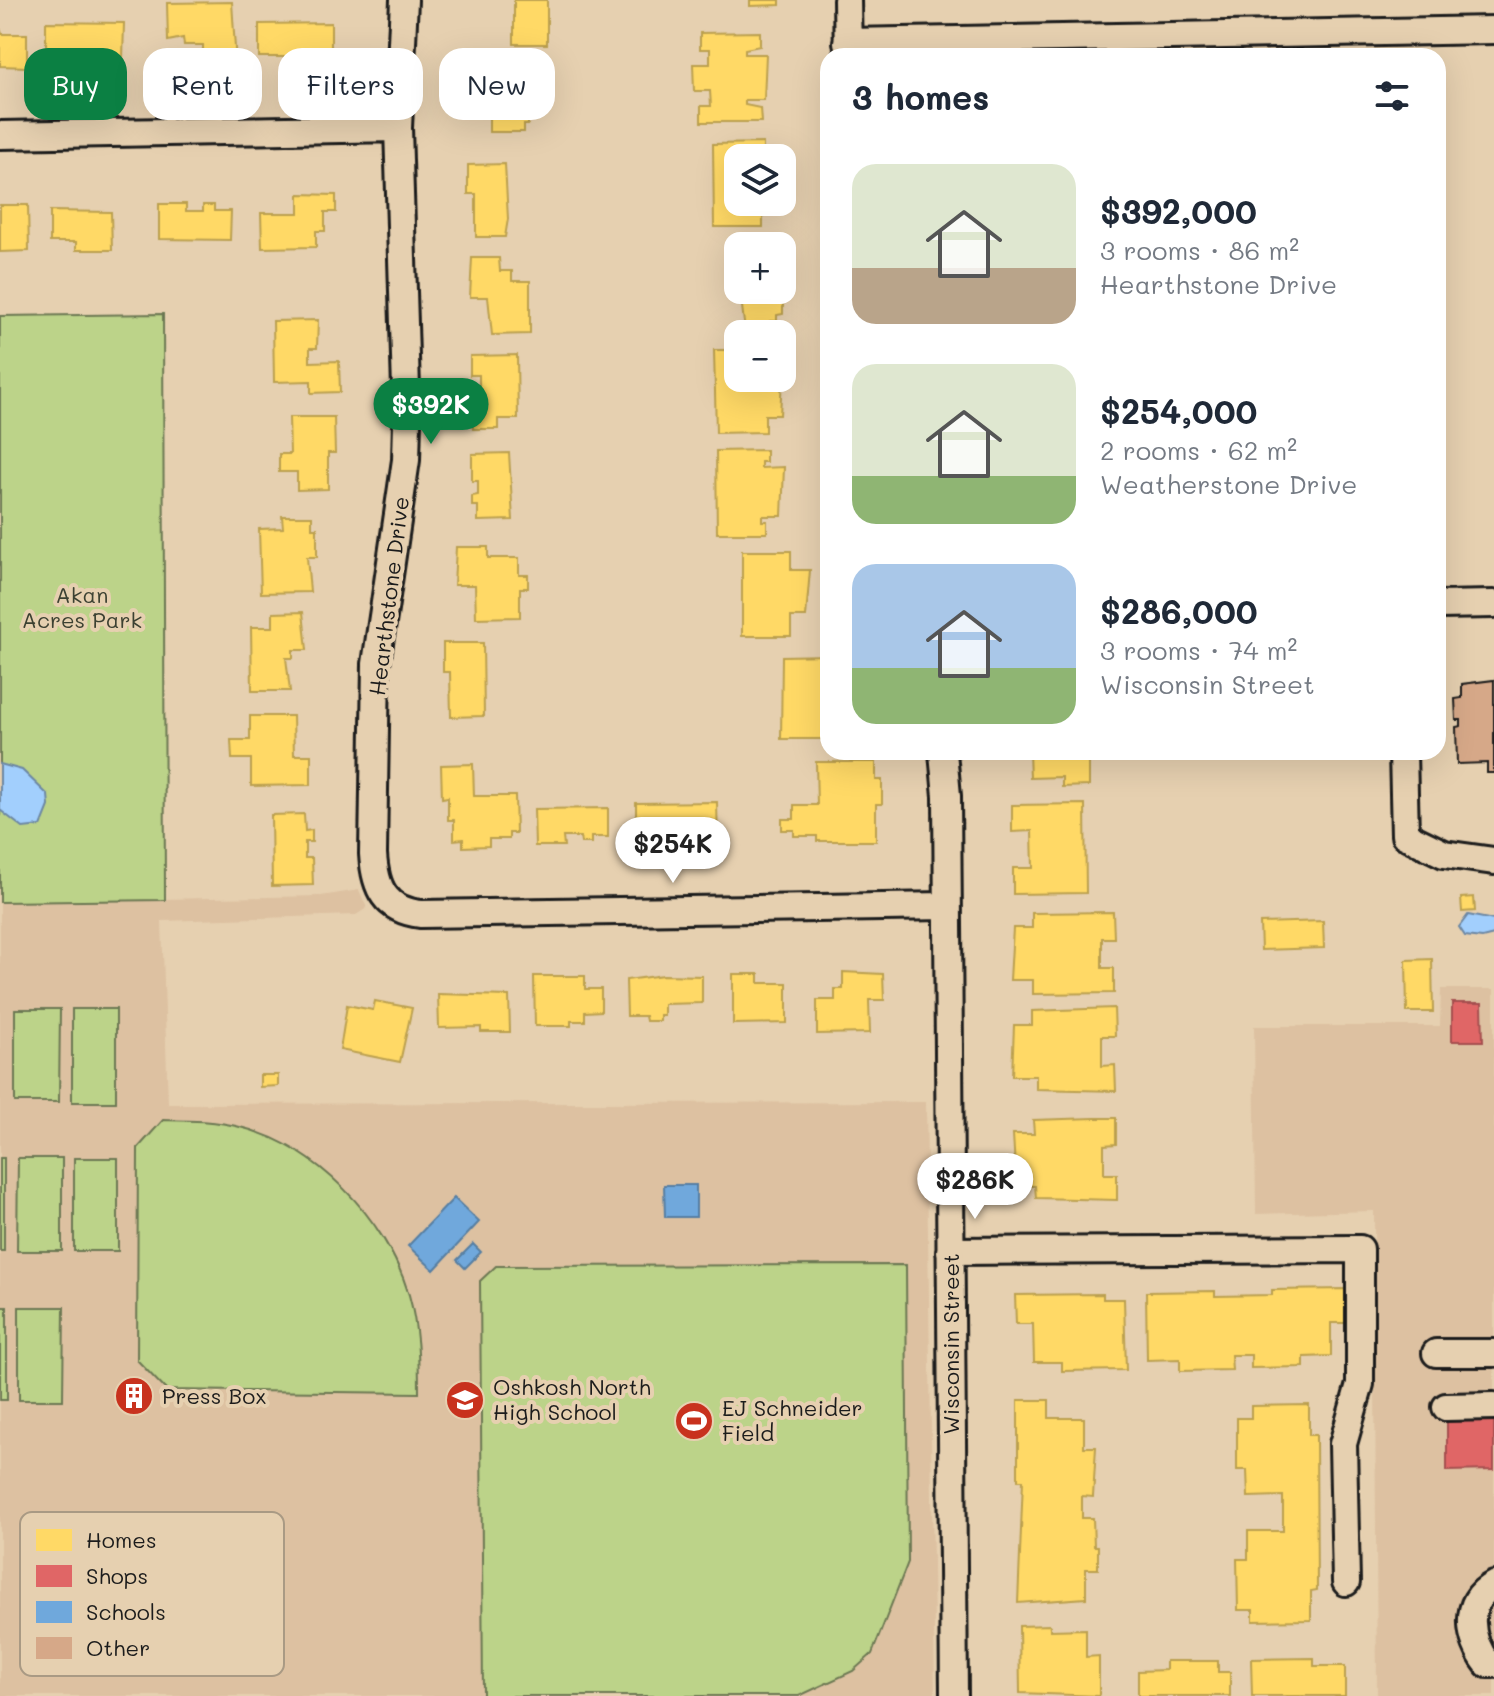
<!DOCTYPE html>
<html lang="en">
<head>
<meta charset="utf-8">
<style>
  body { margin:0; font-family:Mali,sans-serif; background:#f6f6f7; color:#1f2937; height:100vh; display:flex; flex-direction:column; font-size:30px; white-space:nowrap }
  * { box-sizing:border-box; margin:0 }
  p { font-size:26px; color:#747a83 }
  .icon { flex:none; width:44px; height:44px; fill:none; stroke:currentColor; stroke-width:2; stroke-linecap:round; stroke-linejoin:round }
  .map { position:relative; flex:1; overflow:hidden }
  .drawer { position:absolute; left:820px; top:48px; width:626px; height:712px; display:flex; flex-direction:column; background:#fff; border-radius:24px; box-shadow:0 8px 32px #0002 }
  .drawer>* { flex:none }
  .guide { position:absolute; left:24px; top:48px; width:676px; height:72px; display:flex; gap:16px }
  .controls { position:absolute; left:724px; top:144px; display:grid; gap:16px }
  .controls a { display:grid; place-items:center; width:72px; height:72px; border-radius:16px; background:#fff; box-shadow:0 8px 32px #0002; font-size:40px }
  .price { position:absolute; translate:-50% -68px; padding:0 18px; border-radius:28px; background:#fff; color:#222; font-size:26px; line-height:52px; filter:drop-shadow(0 2px 4px #0008) }
  .price::after { content:''; position:absolute; left:50%; top:48px; width:24px; height:18px; margin-left:-12px; background:inherit; clip-path:polygon(0 0,100% 0,50% 100%) }
  .price.selected { background:#0b8043; color:#fff }
  ul { padding:0; list-style:none }
  li { display:flex; align-items:center; gap:24px; height:200px; padding:0 32px }
  li span { display:grid; place-items:center; flex:none; width:224px; height:160px; border-radius:24px; color:#555 }
  li>.icon { margin-inline-start:auto }
  span .icon { width:96px; height:96px; fill:#fffc; stroke-width:1 }
  li b { font-size:34px }
  h2 { display:flex; justify-content:space-between; align-items:center; height:96px; padding:0 32px; font-size:34px }
  .chip { padding:0 28px; border-radius:24px; background:#fff; box-shadow:0 8px 32px #0002; font-size:28px; line-height:72px }
  .chip.selected { background:#0b8043; color:#fff }
  .map>svg:first-child { display:block }
  .built { fill:#ddc1a1 }
  .green { fill:#bcd389; stroke:#6c7852; stroke-width:2 }
  .water { fill:#a2cffd; stroke:#6c87a3; stroke-width:2 }
  .homes { fill:#ffd966; stroke:#bba050; stroke-width:2 }
  .shops { fill:#e06666; stroke:#a55050; stroke-width:2 }
  .schools { fill:#6fa8dc; stroke:#567ea2; stroke-width:2 }
  .building { fill:#d6a888; stroke:#1c1c1c; stroke-width:2 }
  .lines { fill:none; stroke-linecap:round; stroke-linejoin:round }
  .minor-casing { stroke:#1c1c1c; stroke-width:32 }
  .minor { stroke:#e6d0b0; stroke-width:26 }
  .labels { text-anchor:middle; stroke-width:8; stroke-linejoin:round; paint-order:stroke }
  .park-label { font-size:22px; fill:#3c4132; stroke:#e6d0b0 }
  .street-label { font-size:22px; fill:#1c1c1c; stroke:#e6d0b0 }
  .poi-label { font-size:22px; fill:#1c1c1c; stroke:#e6d0b0; text-anchor:start }
  .key { fill:#e6d0b0; stroke:#a99a84; stroke-width:2 }
  .key-label { font-size:22px; fill:#1c1c1c }
</style>
</head>
<body>
<div class="map">
<svg width="1494" height="1696" viewBox="0 0 1494 1696">
  <rect width="100%" height="100%" fill="#e6d0b0"/>
  <filter id="ink" filterUnits="userSpaceOnUse"><feTurbulence type="fractalNoise" baseFrequency=".0125" numOctaves="2"/><feDisplacementMap in="SourceGraphic" scale="16" xChannelSelector="R" yChannelSelector="G"/><feConvolveMatrix kernelMatrix="1 2 1 2 8 2 1 2 1" color-interpolation-filters="sRGB"/></filter>
  <g filter="url(#ink)">
    <!-- built -->
    <path class="built" d="M359,890l8,18 -11,7 -194,6 6,183 758,-2 9,594h-935v-794l321,-6z
      M1441,989h53v707h-117l-3,-485 -118,3 -2,-188h186z"/>
    <!-- green -->
    <path class="green" d="M163,314l2,586 -165,2v-586z
      M15,1009h45l-1,93h-44z
      M72,1009h44v93h-44z
      M163,1120c24,1 50,0 73,6 79,18 150,92 173,169 9,32 10,65 10,98l-253,-3 -29,-30 1,-212z
      M0,1158h4v93h-4z
      M18,1158h44v93h-45z
      M74,1158h44v93h-44z
      M906,1265l2,297 -36,92 -19,17 -54,25h-316l-3,-415 16,-15z
      M0,1307h7v93h-7z
      M19,1307h45l-1,93h-44z"/>
    <!-- water -->
    <path class="water" d="M0,764l22,6 26,25 1,11 -8,20 -18,2 -23,-18z
      M1468,915l26,5v15l-12,3 -17,-2 -6,-9z"/>
    <!-- homes -->
    <path class="homes" d="M514,0h33v44h-33z
      M750,0h30v5l-30,1z
      M232,2l4,62 -33,-2v-17h-19l-1,-7 -15,3 -1,-38z
      M46,22l78,1 -1,36 -77,-1z
      M331,23v41h-26l-1,-7h-45v-33z
      M0,28l2,6h25v33l-27,-1z
      M760,32v14l-15,3v5h21l-2,46h-19v5l15,3 1,14h-60v-16h10l-1,-15h-16l-1,-27h17v-15h-10v-16z
      M467,70h36v15l20,-1 1,31h4v10h-4v7h-35v-26h-20z
      M763,143v15h-25v44h41v7l-16,1v17h-49l-1,-83z
      M505,164l3,55 -3,18h-29v-43h-8v-29z
      M299,194l37,1v17h-11v19h-9v16l-54,1 -1,-35h38z
      M159,204h27v7h17v-6h11v6h17l-1,29 -71,-1z
      M0,205h28l1,46 -29,1z
      M50,211l61,1 1,38h-36v-8h-26z
      M472,258h27l1,13h12v10h18v53l-38,1 -4,-38h-18z
      M783,262v52l-6,1v6h-7v10h-25l-5,-41h42z
      M318,320l-1,28h-7v14l29,-1 1,31 -29,1v-12l-37,1 -1,-61z
      M714,350h24v28h44l-2,37h-15v17l-49,1z
      M517,355l1,64h-20v10h-25l-3,-37h9v-17h-9v-19z
      M289,417h45l1,36h-7v36l-31,1v-18h-18v-18h11z
      M766,450v12h-5v6l23,-1 -2,49h-20v5h5v12h-50l-1,-82z
      M509,453l4,67 -35,1v-15h-6v-10l6,-1v-14h-6v-27z
      M282,516h30v12h5v29h-10l3,35 -49,1 -2,-64 24,-1z
      M456,547h32v11h31v17h9v13h-8v29l-44,1 -1,-33h-21z
      M742,551h49v19h19l-4,47h-15v19h-49z
      M303,612l4,38h-14v8h-7l4,33h-38l-1,-64h22v-14z
      M443,643h40l1,73 -33,1 -1,-45h-7z
      M828,655v84h-47l1,-83z
      M250,716h43l1,39h17v30l-60,1v-27h-19l-1,-19h19z
      M1029,752h60v34l-27,1v-10l-32,1z
      M816,762h60v18h6v24h-6v37h-59v-5h-23v-6h-12v-11h12v-14h23z
      M473,764l1,32h41l1,37h-7v6h-20v7l-26,1v-8l-9,1v-20h-6v-23l-6,1 -1,-33z
      M717,802l1,39 -53,3 -29,-3v-38z
      M1085,804l1,89 -73,1v-26h20l-1,-37 -20,1v-27z
      M608,808v29h-17v6h-10l-1,-6h-17l1,9h-29l-1,-37z
      M304,814l1,17 7,-1v12h-7v16h7l1,27 -41,1 -1,-71z
      M1474,897l1,14 -13,1 -1,-14z
      M1113,912l1,26h-12v30h12v25l-81,1v-14h-23l3,-52h19v-15z
      M1323,921l1,27 -63,2 -1,-27z
      M1432,959l1,53h-26l-1,-52z
      M843,972l40,2 1,26h-15l1,33 -53,1v-34h18v-11h8z
      M733,974h26v9h28v40l-54,1z
      M663,975l39,1v27l-38,1v11h-4v6h-14l-1,-5h-18l-1,-36z
      M534,976h51v13h16v22l-16,1v9h-14v5h-36z
      M438,994l71,2 1,36h-29v-5l-42,1z
      M375,1001l37,7 -12,54 -60,-12 7,-45 26,5z
      M1114,1008l1,28h-13v30l13,-1 1,26 -80,-2v-13h-24l2,-51h18v-14z
      M260,1075h18v11l-18,1z
      M1095,1118h21v26l-12,1v29h13v26l-81,-2 -1,-12h-19l-3,-52h21l-1,-14z
      M1347,1289l1,34h-17v33l-27,1v10l-53,1v-13h-20l1,15 -52,1v-12l-33,1 -1,-68 69,-1v5l57,-1v-5z
      M1103,1294v5h21l2,71 -64,1v-9h-28l-1,-38h-17l-1,-29z
      M1018,1400h31v18h35v29h12l-3,50 -11,-1v22h11l1,28h4v23h-12v29l-68,5 5,-123h-5z
      M1309,1405v30h7l1,155 -6,1v29l-58,1v-11h-15l-1,-51h11v-28h35v-35l-35,1 -1,-27h-10v-52h14v-12z
      M1050,1625v5l36,-1v28l13,-1v40l-79,-3 -1,-67z
      M1314,1658v8h31v30h-93l-1,-37z
      M1166,1661h52v11h12v24h-92v-25l28,-1z"/>
    <!-- shops -->
    <path class="shops" d="M1452,1003h30l1,38h-31z
      M1447,1416h47v54l-47,1z"/>
    <!-- schools -->
    <path class="schools" d="M664,1185h32v32h-31z
      M454,1198l25,24 -45,48 -26,-24z
      M473,1244l8,8 -16,16 -8,-8z
      M132,1379l18,19 -14,15 -19,-19z"/>
    <!-- building -->
    <path class="building" d="M1494,680v93h-7v-10l-30,1 -1,-37 5,-1v-6h-5l-1,-21 7,-1v-14z"/>
    <g class="lines">
      <defs>
        <path id="minor" d="M404,0l-6,128 9,294 -1,38 -30,204 -3,190c2,34 12,56 48,60l526,-8
          M847,0l1,56
          M847,42l647,-12
          M0,135l398,-7
          M1438,605l56,-1
          M943,752l4,44 7,900
          M1403,752l2,83 39,19 50,7
          M950,1251l410,-2v135l-17,60 3,138
          M1436,1353h58
          M1446,1407l48,-1
          M1494,1585c-32,16 -25,55 -6,79h6"/>
      </defs>
      <!-- minor casing -->
      <use href="#minor" class="minor-casing"/>
      <!-- minor -->
      <use href="#minor" class="minor"/>
    </g>
  </g>
  <!-- icons -->
  <defs>
    <symbol id="building-disc" viewBox="-11 -11 22 22"><circle r="9.5" fill="#c8321e" stroke="#e6d0b0"/><path d="M-4-6H4V6H1V3H-1V6H-4ZM-2.5-4.3h1.7v1.8h-1.7ZM.8-4.3h1.7v1.8H.8ZM-2.5-1h1.7V.8h-1.7ZM.8-1h1.7V.8H.8Z" fill="#fff"/></symbol>
    <symbol id="school-disc" viewBox="-11 -11 22 22"><circle r="9.5" fill="#c8321e" stroke="#e6d0b0"/><path d="M0-5L7-2L0 1L-7-2ZM-4 1L0 2.5L4 1V4Q0 6-4 4Z" fill="#fff"/></symbol>
    <symbol id="stadium-disc" viewBox="-11 -11 22 22"><circle r="9.5" fill="#c8321e" stroke="#e6d0b0"/><path d="M0-5a6.5 5 0 1 0 0 10a6.5 5 0 1 0 0-10ZM-3.5-1.8h7v3.6h-7Z" fill="#fff"/></symbol>
  </defs>
  <g fill-rule="evenodd">
    <use href="#building-disc" x="112" y="1374" width="44" height="44"/>
    <use href="#school-disc" x="443" y="1378" width="44" height="44"/>
    <use href="#stadium-disc" x="672" y="1399" width="44" height="44"/>
  </g>
  <g class="labels">
    <!-- park labels -->
    <g class="park-label">
      <text x="82" y="603">Akan<tspan x="82" dy="25">Acres Park</tspan></text>
    </g>
    <!-- street labels -->
    <g class="street-label">
      <text transform="translate(389 596) rotate(-83)" y="8">Hearthstone Drive</text>
      <text transform="translate(951 1344) rotate(-90)" y="8">Wisconsin Street</text>
    </g>
    <!-- poi labels -->
    <g class="poi-label">
      <text x="493" y="1395">Oshkosh North<tspan x="493" dy="25">High School</tspan></text>
      <text x="162" y="1404">Press Box</text>
      <text x="722" y="1416">EJ Schneider<tspan x="722" dy="25">Field</tspan></text>
    </g>
  </g>
  <!-- legend -->
  <rect x="20" y="1512" width="264" height="164" rx="12" class="key"/>
  <rect x="36" y="1529" width="36" height="22" fill="#ffd966"/>
  <rect x="36" y="1565" width="36" height="22" fill="#e06666"/>
  <rect x="36" y="1601" width="36" height="22" fill="#6fa8dc"/>
  <rect x="36" y="1637" width="36" height="22" fill="#d6a888"/>
  <g class="key-label">
    <text x="86" y="1548">Homes</text>
    <text x="86" y="1584">Shops</text>
    <text x="86" y="1620">Schools</text>
    <text x="86" y="1656">Other</text>
  </g>
</svg>
<div class="controls">
<a><svg class="icon" aria-label="layers" viewBox="0 0 24 24"><path d="M12 4l9 5-9 5-9-5zM3 14l9 5 9-5"/></svg></a>
<a>+</a>
<a>−</a>
</div>
<b class="price selected" style="left:431px;top:446px">$392K</b>
<b class="price" style="left:673px;top:885px">$254K</b>
<b class="price" style="left:975px;top:1221px">$286K</b>
<div class="guide">
<a class="chip selected">Buy</a>
<a class="chip">Rent</a>
<a class="chip">Filters</a>
<a class="chip">New</a>
</div>
<section class="drawer">
<h2>3 homes<svg class="icon" aria-label="filters" viewBox="0 0 24 24"><path d="M4 7h16M4 17h16"/><circle cx="9" cy="7" r="2"/><circle cx="15" cy="17" r="2"/></svg></h2>
<ul>
<li><span style="background:linear-gradient(#dfe7d0 65%,#b9a48a 0)"><svg class="icon" aria-label="home" viewBox="0 0 24 24"><path d="M3 11l9-7 9 7M6 9v11h12V9"/></svg></span><div><b>$392,000</b><p>3 rooms · 86 m²</p><p>Hearthstone Drive</p></div></li>
<li><span style="background:linear-gradient(#dfe7d0 70%,#8fb573 0)"><svg class="icon" aria-label="home" viewBox="0 0 24 24"><path d="M3 11l9-7 9 7M6 9v11h12V9"/></svg></span><div><b>$254,000</b><p>2 rooms · 62 m²</p><p>Weatherstone Drive</p></div></li>
<li><span style="background:linear-gradient(#a9c7e8 65%,#8fb573 0)"><svg class="icon" aria-label="home" viewBox="0 0 24 24"><path d="M3 11l9-7 9 7M6 9v11h12V9"/></svg></span><div><b>$286,000</b><p>3 rooms · 74 m²</p><p>Wisconsin Street</p></div></li>
</ul>
</section>
</div>
</body>
</html>
